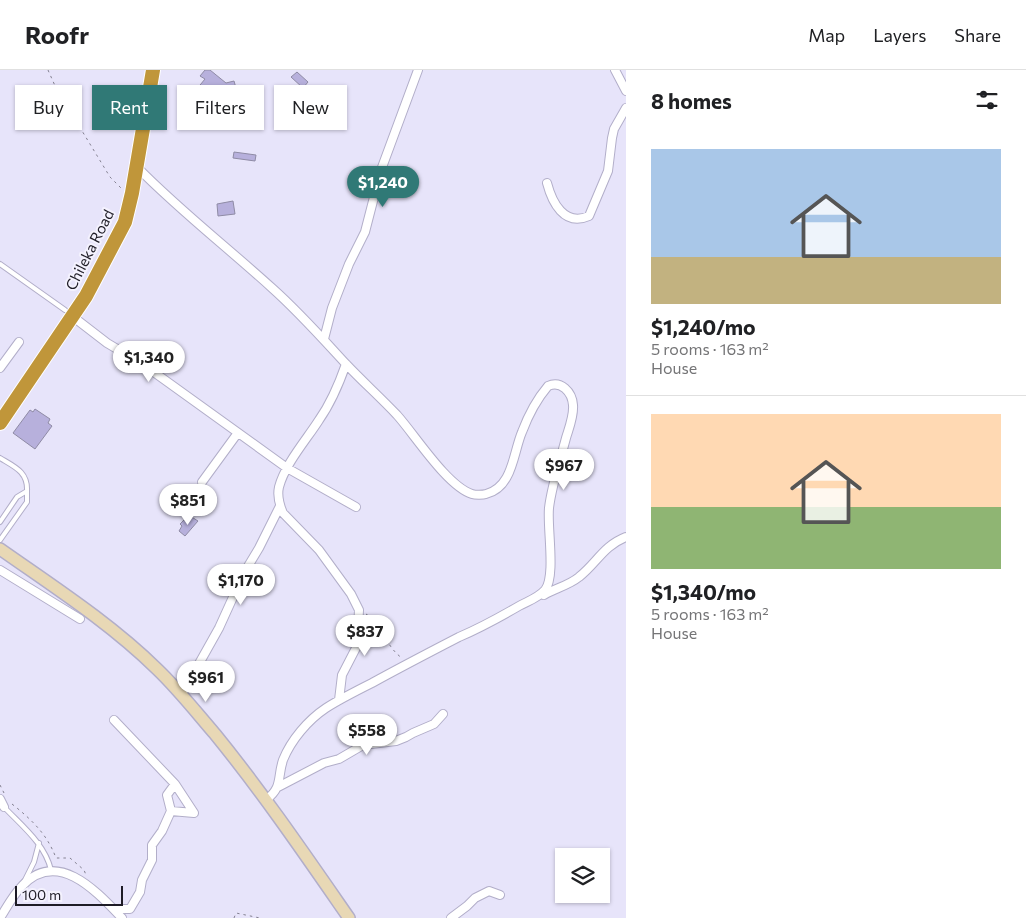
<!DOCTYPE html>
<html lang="en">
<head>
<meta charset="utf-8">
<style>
  body { margin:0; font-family:Commissioner,sans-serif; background:#f2f2f2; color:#202124; height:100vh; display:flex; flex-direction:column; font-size:19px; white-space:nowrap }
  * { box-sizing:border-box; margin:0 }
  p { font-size:16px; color:#757577 }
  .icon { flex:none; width:28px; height:28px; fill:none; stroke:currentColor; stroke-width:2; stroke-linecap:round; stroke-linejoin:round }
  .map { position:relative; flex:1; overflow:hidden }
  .sheet { display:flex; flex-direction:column; background:#fff; width:400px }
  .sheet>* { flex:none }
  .hud { position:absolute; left:15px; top:15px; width:475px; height:45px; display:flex; gap:10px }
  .buttons { position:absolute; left:555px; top:778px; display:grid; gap:10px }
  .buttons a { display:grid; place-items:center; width:55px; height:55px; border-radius:0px; background:#fff; box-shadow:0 1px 4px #0004; font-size:25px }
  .scale { position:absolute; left:15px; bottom:12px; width:108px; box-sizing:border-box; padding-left:5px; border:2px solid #1e1c26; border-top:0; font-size:14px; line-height:18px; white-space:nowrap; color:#1e1c26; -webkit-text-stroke:4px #f4f2fe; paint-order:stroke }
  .price { position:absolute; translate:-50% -42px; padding:0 11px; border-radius:18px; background:#fff; color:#222; font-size:16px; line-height:32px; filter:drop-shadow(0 1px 2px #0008) }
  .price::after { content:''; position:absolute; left:50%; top:30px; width:15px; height:11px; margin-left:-8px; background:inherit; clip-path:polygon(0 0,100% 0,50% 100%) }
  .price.current { background:#307976; color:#fff }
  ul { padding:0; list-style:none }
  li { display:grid; align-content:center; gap:10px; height:265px; padding:0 25px }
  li+li { border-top:1px solid #e0e0e0 }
  li span { display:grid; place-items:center; height:155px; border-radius:0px; color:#555 }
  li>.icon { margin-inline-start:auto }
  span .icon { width:90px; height:90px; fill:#fffc; stroke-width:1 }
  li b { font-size:21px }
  h2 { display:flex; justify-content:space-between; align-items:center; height:60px; padding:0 25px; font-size:21px }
  .tag { padding:0 18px; border-radius:0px; background:#fff; box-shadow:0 1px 4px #0004; font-size:18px; line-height:45px }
  .tag.current { background:#307976; color:#fff }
  header { display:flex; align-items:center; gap:30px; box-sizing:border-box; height:70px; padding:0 25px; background:#fff; border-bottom:1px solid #e0e0e0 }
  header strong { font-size:24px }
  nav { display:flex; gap:28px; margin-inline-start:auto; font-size:18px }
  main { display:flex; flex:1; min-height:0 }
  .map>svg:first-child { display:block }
  .building { fill:#b7b0dc; stroke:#8f8ba5 }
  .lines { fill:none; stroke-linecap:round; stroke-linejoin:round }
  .service-casing { stroke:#b2aec9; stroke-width:6 }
  .minor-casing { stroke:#b2aec9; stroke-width:10 }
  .secondary-casing { stroke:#b2aec9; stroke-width:14 }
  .trunk-casing { stroke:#fff; stroke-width:16 }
  .path { stroke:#848191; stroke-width:1; stroke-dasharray:2.5 4; stroke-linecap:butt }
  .service { stroke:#fff; stroke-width:4 }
  .minor { stroke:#fff; stroke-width:8 }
  .secondary { stroke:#e8d8b5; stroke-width:11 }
  .trunk { stroke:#c0963a; stroke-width:14 }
  .labels { text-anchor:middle; stroke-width:4; stroke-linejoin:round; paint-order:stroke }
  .street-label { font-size:15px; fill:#1e1c26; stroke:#f4f2fe }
</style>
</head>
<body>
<header>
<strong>Roofr</strong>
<nav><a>Map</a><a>Layers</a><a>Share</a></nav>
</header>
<main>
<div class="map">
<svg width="626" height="848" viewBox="0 0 626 848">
  <rect width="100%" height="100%" fill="#e7e4fa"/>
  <!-- building -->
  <path class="building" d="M205,0h5l16,13 8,-2 4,14 -21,5 -4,-13 -13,16 -9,-7 14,-17 -5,-3z
    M297,2l11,10 -5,6 -12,-11z
    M234,82l22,3 -1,6 -22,-3z
    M233,131l2,13 -17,2 -1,-12z
    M35,339l15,10 -2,4 4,3 -17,23 -22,-16 17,-23 3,2z
    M190,446l8,5 -13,15 -6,-5 3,-5 -2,-2 4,-4 2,1z"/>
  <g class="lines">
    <defs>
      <path id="service" d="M0,194l65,46
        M0,388c15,9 28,14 27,33l-10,6 -17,25
        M0,470l27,-38v-11
        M4,737c18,19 41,37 47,63
        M24,812l10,-20 5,-19"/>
      <path id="minor" d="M615,0l11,21
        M137,97c42,43 90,80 135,121 27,24 50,50 74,76 16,17 34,33 51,51 18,20 50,71 75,79 3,1 11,1 14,0 27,-7 27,-41 36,-62 6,-16 15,-33 26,-46 13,-6 24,6 25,19 1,11 -4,23 -7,33 -6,23 -14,46 -17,70 -2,20 7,68 -4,82 -7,8 -17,11 -26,16 -19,11 -39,22 -60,31 -29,15 -58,30 -87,46 -16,8 -32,16 -46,25 -18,12 -35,32 -43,52 -6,18 0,27 -17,40
        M547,113c5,19 17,44 42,33l19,-45 4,-33 2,-9 12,-21
        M72,246l35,27 37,22 143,103 69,39
        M324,269l8,-31 17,-44 16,-32 16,-62 37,-100
        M0,298l19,-26
        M202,412l35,-48
        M0,500l80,49
        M544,525c11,-7 24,-9 35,-18 18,-14 24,-31 47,-40
        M182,624l37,-66 25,-55 15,-25 21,-42
        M339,630l3,-25 15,-29 2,-36 -8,-16 -32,-44 -36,-37c-4,-9 -6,-17 -4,-26 6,-23 28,-48 40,-67 12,-17 20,-36 27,-56
        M114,650l61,64
        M278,717l46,-24 15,-4 24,-14 33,-4 10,-4 7,-4 21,-9 9,-10
        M0,729l4,8
        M114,839h16l10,-17 2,-12 10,-20v-15l10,-14 9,-20 23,2 -19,-29 -8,11 4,16
        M0,848c7,-11 13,-23 22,-32 36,-38 75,6 100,32
        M451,848l16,-12 8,-8 14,-7 11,4"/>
      <path id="secondary" d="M0,479c54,38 110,74 157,120 21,20 39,43 58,65 48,59 91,122 134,184"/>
      <path id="trunk" d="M0,353l86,-127 39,-74 7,-29 21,-123"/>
    </defs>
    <!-- service casing -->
    <use href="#service" class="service-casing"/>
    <!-- minor casing -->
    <use href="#minor" class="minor-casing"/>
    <!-- secondary casing -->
    <use href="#secondary" class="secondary-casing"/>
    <!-- trunk casing -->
    <use href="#trunk" class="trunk-casing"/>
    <!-- path -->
    <path class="path" d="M48,0l8,18 54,89 11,11
      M366,544c16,11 20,33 36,44
      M0,715l4,8
      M12,734c20,16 35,30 44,54h14l14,12 2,5
      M234,848l2,-5 24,5"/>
    <!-- service -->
    <use href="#service" class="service"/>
    <!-- minor -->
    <use href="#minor" class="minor"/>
    <!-- secondary -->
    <use href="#secondary" class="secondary"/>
    <!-- trunk -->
    <use href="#trunk" class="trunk"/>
  </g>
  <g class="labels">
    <!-- street labels -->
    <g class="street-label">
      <text transform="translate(90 180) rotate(-63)" y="5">Chileka Road</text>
    </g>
  </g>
</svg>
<div class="buttons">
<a><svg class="icon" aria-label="layers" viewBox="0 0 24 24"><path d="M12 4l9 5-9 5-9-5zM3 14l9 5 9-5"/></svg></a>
</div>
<div class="scale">100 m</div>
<b class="price current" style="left:383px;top:138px">$1,240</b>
<b class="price" style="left:149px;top:313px">$1,340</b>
<b class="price" style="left:564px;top:421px">$967</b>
<b class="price" style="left:188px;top:456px">$851</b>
<b class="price" style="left:241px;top:536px">$1,170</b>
<b class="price" style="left:365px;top:587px">$837</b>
<b class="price" style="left:206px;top:633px">$961</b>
<b class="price" style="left:367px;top:686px">$558</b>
<div class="hud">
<a class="tag">Buy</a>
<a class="tag current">Rent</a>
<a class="tag">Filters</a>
<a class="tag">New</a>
</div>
</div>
<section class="sheet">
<h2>8 homes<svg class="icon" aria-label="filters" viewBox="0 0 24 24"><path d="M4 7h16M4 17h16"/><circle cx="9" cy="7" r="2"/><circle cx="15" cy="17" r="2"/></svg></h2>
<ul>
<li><span style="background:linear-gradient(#a9c7e8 70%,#c2b280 0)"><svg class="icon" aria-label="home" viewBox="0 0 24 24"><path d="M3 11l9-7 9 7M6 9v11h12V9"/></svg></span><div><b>$1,240/mo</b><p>5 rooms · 163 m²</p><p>House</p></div></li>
<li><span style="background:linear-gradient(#ffd9b3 60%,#8fb573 0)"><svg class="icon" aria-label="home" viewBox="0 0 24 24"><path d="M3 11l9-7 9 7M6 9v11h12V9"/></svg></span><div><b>$1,340/mo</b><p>5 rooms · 163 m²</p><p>House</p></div></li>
</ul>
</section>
</main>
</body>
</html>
